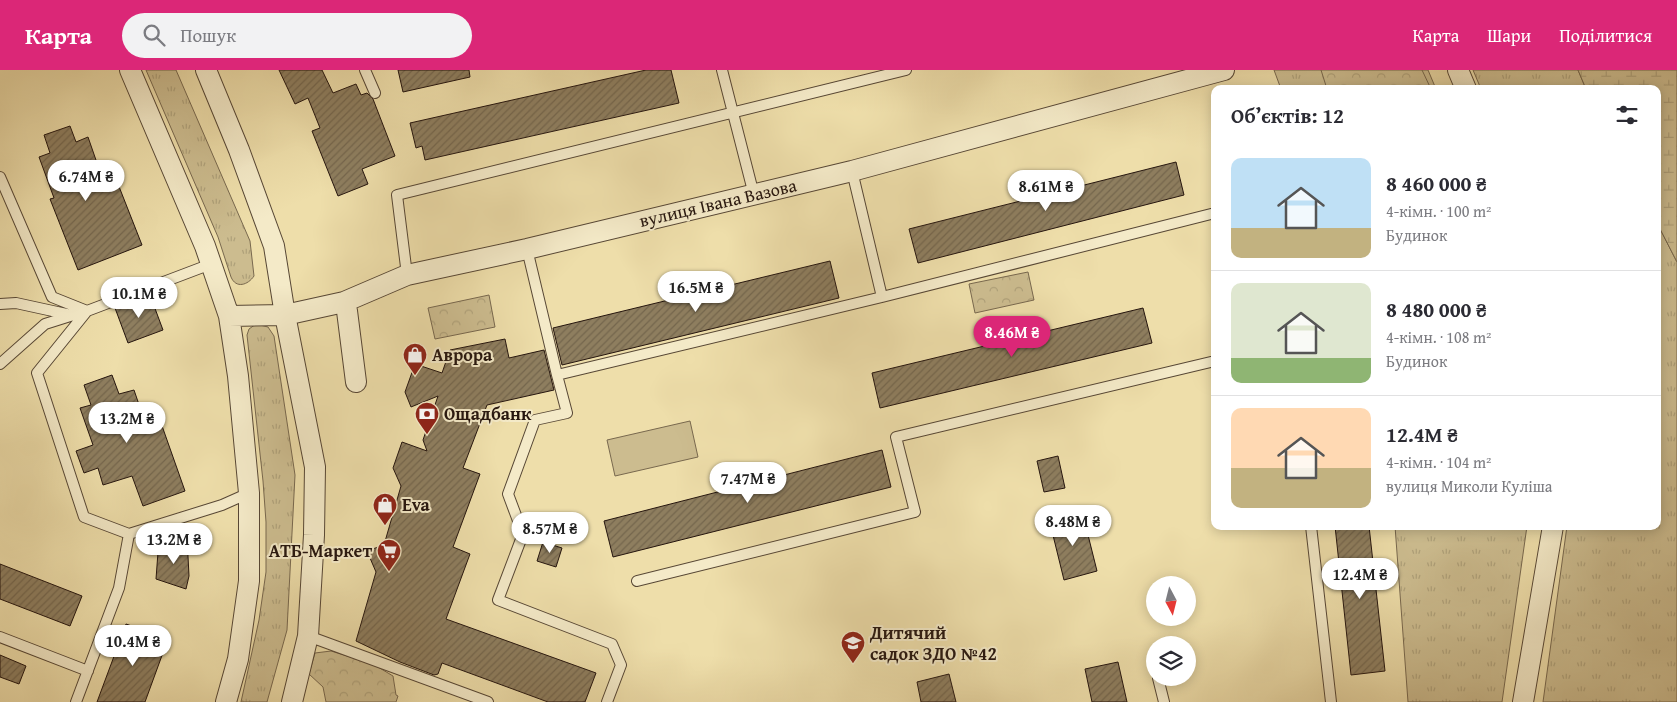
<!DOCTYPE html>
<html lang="uk">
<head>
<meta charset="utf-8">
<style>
  body { margin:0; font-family:"Gentium Book Plus",serif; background:#f2f2f3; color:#2b2b33; height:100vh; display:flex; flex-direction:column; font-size:19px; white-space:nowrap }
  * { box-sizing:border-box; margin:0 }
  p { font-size:16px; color:#7c7c81 }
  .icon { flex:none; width:28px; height:28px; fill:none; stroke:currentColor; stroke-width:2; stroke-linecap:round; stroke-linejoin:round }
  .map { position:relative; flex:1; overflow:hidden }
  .sheet { position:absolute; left:1211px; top:15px; width:450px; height:445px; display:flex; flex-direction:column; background:#fff; border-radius:10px; box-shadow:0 2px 12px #0003 }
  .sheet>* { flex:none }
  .needle { width:32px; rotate:173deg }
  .fabs { position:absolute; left:1146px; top:506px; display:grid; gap:10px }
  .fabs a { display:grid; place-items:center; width:50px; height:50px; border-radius:50%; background:#fff; box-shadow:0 2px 12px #0003; font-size:25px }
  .price { position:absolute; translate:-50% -42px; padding:0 11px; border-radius:18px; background:#fff; color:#222; font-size:16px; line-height:32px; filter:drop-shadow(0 1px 2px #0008) }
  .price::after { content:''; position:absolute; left:50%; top:30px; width:15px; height:11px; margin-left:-8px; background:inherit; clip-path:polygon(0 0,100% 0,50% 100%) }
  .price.current { background:#db2777; color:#fff }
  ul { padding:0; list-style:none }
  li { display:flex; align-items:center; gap:15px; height:125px; padding:0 20px }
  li+li { border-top:1px solid #e1e1e2 }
  li span { display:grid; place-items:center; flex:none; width:140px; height:100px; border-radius:10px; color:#555 }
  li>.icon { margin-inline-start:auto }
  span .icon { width:60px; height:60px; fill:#fffc; stroke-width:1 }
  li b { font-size:21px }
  h2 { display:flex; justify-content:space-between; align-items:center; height:60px; padding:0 20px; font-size:21px }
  header { display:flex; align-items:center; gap:30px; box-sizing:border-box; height:70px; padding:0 25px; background:#db2777; color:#fff }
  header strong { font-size:24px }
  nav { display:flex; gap:28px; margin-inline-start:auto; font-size:18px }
  .search { width:350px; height:45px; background:#f2f2f3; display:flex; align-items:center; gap:12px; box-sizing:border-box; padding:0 18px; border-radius:28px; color:#7c7c81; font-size:19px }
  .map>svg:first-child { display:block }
  .grass { fill:url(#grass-tufts); stroke:#78684e }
  .forest { fill:url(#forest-crowns); stroke:#78684e }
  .wetland { fill:url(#wetland-marsh); stroke:#78684e }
  .pitch { fill:#ccbc8f; stroke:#78684e }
  .building { fill:url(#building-hatch); stroke:#25150e }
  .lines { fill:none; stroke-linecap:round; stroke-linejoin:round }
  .service-casing { stroke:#574735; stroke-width:12 }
  .minor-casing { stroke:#574735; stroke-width:22 }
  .service { stroke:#f4eac8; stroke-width:10 }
  .minor { stroke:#f4eac8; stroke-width:20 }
  .labels { text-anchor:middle; stroke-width:4; stroke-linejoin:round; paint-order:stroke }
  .street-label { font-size:18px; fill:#25150e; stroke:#f4eac8 }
  .poi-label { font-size:18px; font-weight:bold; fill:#25150e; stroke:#f4eac8; text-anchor:start }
</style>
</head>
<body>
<header>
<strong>Карта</strong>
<div class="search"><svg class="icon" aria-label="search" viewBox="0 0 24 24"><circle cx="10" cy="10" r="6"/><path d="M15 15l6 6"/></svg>Пошук</div>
<nav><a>Карта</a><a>Шари</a><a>Поділитися</a></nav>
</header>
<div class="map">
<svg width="1677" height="632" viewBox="0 0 1677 632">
  <defs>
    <pattern id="grass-tufts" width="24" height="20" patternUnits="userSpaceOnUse" patternTransform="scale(1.25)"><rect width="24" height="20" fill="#ccbc8f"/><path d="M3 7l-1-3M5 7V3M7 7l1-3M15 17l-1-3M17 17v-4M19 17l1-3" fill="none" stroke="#afa17a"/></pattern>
    <pattern id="forest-crowns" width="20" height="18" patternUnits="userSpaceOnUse" patternTransform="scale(1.25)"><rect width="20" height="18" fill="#ccbc8f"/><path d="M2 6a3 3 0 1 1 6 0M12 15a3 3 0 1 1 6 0" fill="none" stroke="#afa17a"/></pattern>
    <pattern id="wetland-marsh" width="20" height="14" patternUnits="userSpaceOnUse" patternTransform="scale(1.25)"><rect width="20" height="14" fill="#ccbc8f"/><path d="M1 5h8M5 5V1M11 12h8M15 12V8" fill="none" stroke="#afa17a"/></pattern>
    <pattern id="building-hatch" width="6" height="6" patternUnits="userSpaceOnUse" patternTransform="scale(1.25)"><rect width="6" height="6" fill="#8e7e5f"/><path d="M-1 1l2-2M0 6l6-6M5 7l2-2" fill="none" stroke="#74664d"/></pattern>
  </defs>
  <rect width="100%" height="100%" fill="#eedeaa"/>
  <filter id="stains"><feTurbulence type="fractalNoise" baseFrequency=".004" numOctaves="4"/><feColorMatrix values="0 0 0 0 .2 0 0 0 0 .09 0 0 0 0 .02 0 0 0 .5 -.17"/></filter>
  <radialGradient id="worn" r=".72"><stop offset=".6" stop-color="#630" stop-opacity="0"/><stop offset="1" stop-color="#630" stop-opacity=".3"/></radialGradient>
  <!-- grass -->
  <path class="grass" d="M146,0h30l74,171 4,35c-6,9 -18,13 -23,1l-13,-40z
    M1274,0h154l8,19h-155z
    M1473,0h105l8,19h-105z
    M1658,155l19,37v440h-134l24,-176h91z
    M256,254l12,3 6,9 21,139 -8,155 -20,72h-26l18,-82 7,-48v-50l-3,-41 -16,-146 2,-6z
    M1395,456h132l-25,176h-94z"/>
  <!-- forest -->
  <path class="forest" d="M1321,0h101l9,19h-104z
    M1028,202l6,28 -59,13 -6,-29z
    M489,225l6,32 -60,12 -7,-31z
    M331,581l42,13 20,12 3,19 2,1 -2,6h-70l-3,-15 -14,-13 6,-21z"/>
  <!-- wetland -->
  <path class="wetland" d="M1578,0h99v192l-19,-37v-136h-72z"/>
  <!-- pitch -->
  <path class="pitch" d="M690,351l8,36 -83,19 -8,-36z"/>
  <!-- building -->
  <path class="building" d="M279,0h43l11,23 23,-9 5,11 6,-2 6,6 22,57 -33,13 6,15 -30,12 -26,-65 8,-3 -12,-30 -13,6z
    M398,0h71l1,7 -67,15z
    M646,0h25l8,33 -254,57 -3,-14 -6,2 -6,-25z
    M70,56l6,16 12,-5 18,52 12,-5 24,61 -64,25 -28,-71 4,-1 -15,-41 11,-4 -6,-18z
    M1176,92l8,33 -266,68 -9,-34z
    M830,191l9,37 -277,67 -9,-37z
    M150,225l13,35 -35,13 -13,-35z
    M1143,238l9,35 -272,65 -8,-35z
    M505,269l4,19 35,-8 10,40 -67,15 -24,63 17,6 -27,73 17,7 -24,65 150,54 -11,29h-37l-106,-39 -4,11 -4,1 -34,-13 -44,-21 20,-69 -9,-21 17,-6 17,-59 -8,-18 9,-26 25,9 -4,-11 15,-44 -27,11 -6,-15 10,-28 27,9 8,-23z
    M112,305l7,19 15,-4 13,38 14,-5 24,68 -42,15 -11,-30 -29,9 -5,-17 -14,5 -8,-22 17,-6 -13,-37 11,-3 -7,-20z
    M882,380l9,37 -278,70 -9,-36z
    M1058,386l7,32 -21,4 -7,-31z
    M1083,445l14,56 -33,9 -14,-57z
    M1335,456h34l16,145 -34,4z
    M187,467l2,39 -3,13 -30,-10 2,-27z
    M543,472l19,6 -6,19 -19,-6z
    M0,494l82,32 -12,30 -70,-27z
    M126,554l42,15 -23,63h-48z
    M0,585l26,11 -7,18 -19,-7z
    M1118,592l9,40h-35l-7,-33z
    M949,604l7,28h-35l-4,-20z"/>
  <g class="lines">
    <defs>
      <path id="service" d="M365,0l10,23
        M722,0l32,125
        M0,107l52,120 35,14 124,-47
        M527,179l30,126 325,-78 -30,-126
        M407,205l-10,-80 509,-125
        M882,227l333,-84
        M0,234l16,-1 55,12
        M87,241l-50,62 47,144 45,17
        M0,294l45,-40 41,-13
        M557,305l10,38 -32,7 -27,74 15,40 -25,66 114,44 9,21 -14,37
        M1311,456l20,176
        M637,511l278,-69 -19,-75 319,-76
        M308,566l180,66
        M0,567l88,34
        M1154,588l1,6
        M1158,608l6,24
        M76,632l43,-114 10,-54 93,-29 27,-12"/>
      <path id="minor" d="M130,0l75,176 24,70 9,60 11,117v88l-11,78 -12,43
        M206,0l33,80 35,96 11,69 30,152 -1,68 -6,101 -16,66
        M1458,0l8,19
        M344,232l3,9 9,71
        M229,246l56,-1 59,-13 63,-27 120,-26 325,-78 372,-101
        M1523,632l30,-176"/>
    </defs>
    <!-- service casing -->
    <use href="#service" class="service-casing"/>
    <!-- minor casing -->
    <use href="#minor" class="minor-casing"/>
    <!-- service -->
    <use href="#service" class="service"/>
    <!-- minor -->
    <use href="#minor" class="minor"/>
  </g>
  <!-- icons -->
  <defs>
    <symbol id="shop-pin" viewBox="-11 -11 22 30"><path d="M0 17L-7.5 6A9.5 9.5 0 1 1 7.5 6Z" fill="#8f2418" stroke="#f4eac8"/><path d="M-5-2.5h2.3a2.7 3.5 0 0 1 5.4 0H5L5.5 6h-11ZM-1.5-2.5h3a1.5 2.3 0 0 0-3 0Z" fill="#fff"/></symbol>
    <symbol id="bank-pin" viewBox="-11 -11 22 30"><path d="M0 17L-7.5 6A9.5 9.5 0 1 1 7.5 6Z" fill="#8f2418" stroke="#f4eac8"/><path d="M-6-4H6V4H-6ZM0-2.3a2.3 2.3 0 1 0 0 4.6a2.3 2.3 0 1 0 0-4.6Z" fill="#fff"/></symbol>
    <symbol id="supermarket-pin" viewBox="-11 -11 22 30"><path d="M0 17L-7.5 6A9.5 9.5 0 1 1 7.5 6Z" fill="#8f2418" stroke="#f4eac8"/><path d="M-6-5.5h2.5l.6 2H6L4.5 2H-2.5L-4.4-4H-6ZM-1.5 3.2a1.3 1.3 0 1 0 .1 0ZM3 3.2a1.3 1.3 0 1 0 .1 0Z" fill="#fff"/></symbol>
    <symbol id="school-pin" viewBox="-11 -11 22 30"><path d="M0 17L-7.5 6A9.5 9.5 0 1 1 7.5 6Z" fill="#8f2418" stroke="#f4eac8"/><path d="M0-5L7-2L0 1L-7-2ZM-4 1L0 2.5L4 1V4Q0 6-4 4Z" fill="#fff"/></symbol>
  </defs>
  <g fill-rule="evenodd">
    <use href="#shop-pin" x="401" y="271" width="28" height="38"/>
    <use href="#bank-pin" x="413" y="330" width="28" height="38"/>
    <use href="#shop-pin" x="371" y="421" width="28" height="38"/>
    <use href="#supermarket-pin" x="375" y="467" width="28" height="38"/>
    <use href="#school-pin" x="839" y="559" width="28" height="38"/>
  </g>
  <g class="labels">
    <!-- street labels -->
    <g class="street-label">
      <text transform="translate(718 133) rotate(-13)" y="6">вулиця Івана Вазова</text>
    </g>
    <!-- poi labels -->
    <g class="poi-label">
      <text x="432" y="291">Аврора</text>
      <text x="444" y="350">Ощадбанк</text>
      <text x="402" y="441">Eva</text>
      <text x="372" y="487" text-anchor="end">АТБ-Маркет</text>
      <text x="870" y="569">Дитячий<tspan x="870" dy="21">садок ЗДО №42</tspan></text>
    </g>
  </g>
  <rect width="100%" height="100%" filter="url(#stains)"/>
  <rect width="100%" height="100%" fill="url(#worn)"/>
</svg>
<div class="fabs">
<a><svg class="needle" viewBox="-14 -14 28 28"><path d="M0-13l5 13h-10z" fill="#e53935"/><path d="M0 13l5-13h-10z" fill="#7c7c81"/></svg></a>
<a><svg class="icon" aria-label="layers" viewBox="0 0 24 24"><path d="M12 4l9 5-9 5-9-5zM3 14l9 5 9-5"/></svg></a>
</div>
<b class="price" style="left:86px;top:132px">6.74M ₴</b>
<b class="price" style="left:1046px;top:142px">8.61M ₴</b>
<b class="price" style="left:696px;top:243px">16.5M ₴</b>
<b class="price" style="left:139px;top:249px">10.1M ₴</b>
<b class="price current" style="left:1012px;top:288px">8.46M ₴</b>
<b class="price" style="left:127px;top:374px">13.2M ₴</b>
<b class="price" style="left:748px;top:434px">7.47M ₴</b>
<b class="price" style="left:1073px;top:477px">8.48M ₴</b>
<b class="price" style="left:550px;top:484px">8.57M ₴</b>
<b class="price" style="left:174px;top:495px">13.2M ₴</b>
<b class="price" style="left:1360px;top:530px">12.4M ₴</b>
<b class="price" style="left:133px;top:597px">10.4M ₴</b>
<section class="sheet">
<h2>Об’єктів: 12<svg class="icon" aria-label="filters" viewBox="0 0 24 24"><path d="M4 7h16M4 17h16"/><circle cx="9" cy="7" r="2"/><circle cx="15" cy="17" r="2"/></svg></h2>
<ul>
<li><span style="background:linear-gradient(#bfe0f5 70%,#c2b280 0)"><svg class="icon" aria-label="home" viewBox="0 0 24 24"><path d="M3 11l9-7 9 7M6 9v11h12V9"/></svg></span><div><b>8 460 000 ₴</b><p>4-кімн. · 100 m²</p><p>Будинок</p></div></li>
<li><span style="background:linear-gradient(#dfe7d0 75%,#8fb573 0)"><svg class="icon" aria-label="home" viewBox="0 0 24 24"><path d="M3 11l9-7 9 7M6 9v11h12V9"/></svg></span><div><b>8 480 000 ₴</b><p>4-кімн. · 108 m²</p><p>Будинок</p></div></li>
<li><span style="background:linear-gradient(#ffd9b3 60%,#c2b280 0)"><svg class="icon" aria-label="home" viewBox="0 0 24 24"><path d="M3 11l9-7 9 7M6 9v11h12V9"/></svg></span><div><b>12.4M ₴</b><p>4-кімн. · 104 m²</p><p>вулиця Миколи Куліша</p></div></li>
</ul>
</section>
</div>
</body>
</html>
